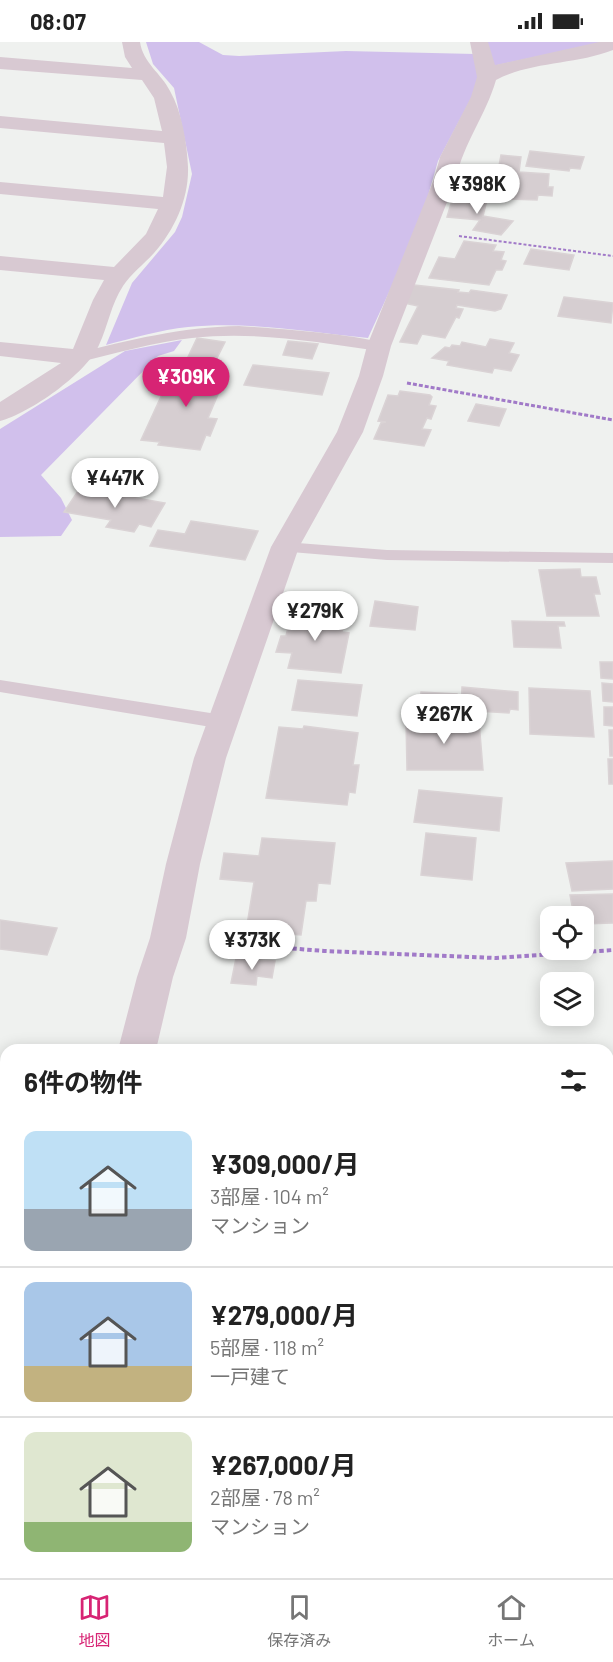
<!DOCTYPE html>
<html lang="ja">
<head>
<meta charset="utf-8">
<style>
  body { margin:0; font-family:Barlow,"Noto Sans JP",sans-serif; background:#f6f6f6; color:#222; height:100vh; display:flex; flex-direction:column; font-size:22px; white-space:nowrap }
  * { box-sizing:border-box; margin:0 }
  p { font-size:20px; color:#767676 }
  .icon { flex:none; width:33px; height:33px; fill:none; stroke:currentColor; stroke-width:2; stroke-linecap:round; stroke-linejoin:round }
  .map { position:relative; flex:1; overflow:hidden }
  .panel { position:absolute; left:0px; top:1002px; width:614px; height:534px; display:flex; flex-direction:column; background:#fff; border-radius:18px 18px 0 0; box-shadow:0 3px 15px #0003 }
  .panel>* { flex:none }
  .tools { position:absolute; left:540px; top:864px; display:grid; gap:12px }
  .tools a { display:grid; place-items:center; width:54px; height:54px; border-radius:12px; background:#fff; box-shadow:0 3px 15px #0003; font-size:30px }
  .price { position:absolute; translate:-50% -51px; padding:0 14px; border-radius:21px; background:#fff; color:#222; font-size:20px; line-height:39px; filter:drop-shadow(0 2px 3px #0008) }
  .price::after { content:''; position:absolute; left:50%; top:36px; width:18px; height:14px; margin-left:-9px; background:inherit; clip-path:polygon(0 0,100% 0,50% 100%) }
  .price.selected { background:#d72474; color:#fff }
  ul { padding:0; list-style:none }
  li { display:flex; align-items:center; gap:18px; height:150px; padding:0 24px }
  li+li { border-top:2px solid #e0e0e0 }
  li span { display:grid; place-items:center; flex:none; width:168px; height:120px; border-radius:12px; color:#555 }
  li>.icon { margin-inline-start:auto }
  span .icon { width:72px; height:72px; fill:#fffc; stroke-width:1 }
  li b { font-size:26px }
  h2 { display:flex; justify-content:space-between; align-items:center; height:72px; padding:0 24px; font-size:26px }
  .status { display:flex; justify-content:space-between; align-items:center; height:42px; padding:0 30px; background:#fff; direction:ltr }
  .status svg { height:16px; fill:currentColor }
  .tabs { display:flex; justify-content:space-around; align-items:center; height:84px; border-top:2px solid #e0e0e0; background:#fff; font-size:16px; color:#767676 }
  .tabs a { display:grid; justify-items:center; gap:3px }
  .tabs .selected { color:#d72474 }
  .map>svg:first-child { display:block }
  .green { fill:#d1c0ec }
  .building { fill:#d6ced1; stroke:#dad3d5; stroke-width:1.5 }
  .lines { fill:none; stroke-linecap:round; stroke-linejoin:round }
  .path-far2 { stroke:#a17ac8; stroke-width:2; stroke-dasharray:3 2; stroke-linecap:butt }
  .path-far1 { stroke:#a17ac8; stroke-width:3; stroke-dasharray:4 2; stroke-linecap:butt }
  .path { stroke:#a17ac8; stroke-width:4; stroke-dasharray:4.5 3; stroke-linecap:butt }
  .service { fill:#d8c9d2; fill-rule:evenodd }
  .minor { fill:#d8c9d2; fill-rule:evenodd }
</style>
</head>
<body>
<div class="status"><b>08:07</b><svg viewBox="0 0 49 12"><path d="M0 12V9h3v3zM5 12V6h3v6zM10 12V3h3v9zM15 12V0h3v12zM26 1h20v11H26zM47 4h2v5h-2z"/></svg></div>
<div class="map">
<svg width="613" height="1536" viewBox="0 0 613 1536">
  <rect width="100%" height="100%" fill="#eff1ef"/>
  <!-- green -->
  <path class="green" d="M146,0h53l24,13 16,1 107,-5 129,3 3,14 -1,19 -39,74 -19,66 -51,111c-59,-6 -120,-17 -180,-11 -28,3 -55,11 -82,18l26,-62 43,-51 7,-15 10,-43 -18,-86 -21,-24z
    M486,0h119l-112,24z
    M182,298l-8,11 -16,5 -117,119 20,23 11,22 -11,16 -61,1v-108l125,-78z"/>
  <!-- building -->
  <path class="building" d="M530,109l54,6 -4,12 -10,-1 -1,3 -43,-5z
    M501,113l20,2 -2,15 30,2 -1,13h5l-1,9 -14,-1 -1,5 -59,-2 2,-11 12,1 4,-22h3z
    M453,155l34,3 -4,16 30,5 -12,14 -28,-5 7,-10 -33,-3z
    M464,199l32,4 -3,6 11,1 -3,8 5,1 -4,9h-6l-7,15 -60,-7 10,-21 16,2z
    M531,207l43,6 -5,15 -45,-6z
    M414,243l45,5 -1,2 11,1 2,-3 36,5 -6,14 -6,2 -38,-6 -1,3 7,1 -4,9 -3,-1 -11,21 -23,-4 -5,10 -17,-2 18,-36 -14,-3z
    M564,255l49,6 -2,20 -53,-7z
    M197,296l28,4 -11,22 -28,-3z
    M490,297l24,4 -5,10 10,2 -8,16 -17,-3 -2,5 -45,-8 2,-4 -17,-3 13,-11 5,1 2,-3 8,1 2,-4 24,5z
    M288,299l30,3 -6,15 -29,-4z
    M253,323l76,8 -7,22 -78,-10z
    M175,324l53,5 -20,47 9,1 -7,17 -4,-1 -6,15 -42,-5 2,-3 -19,-2z
    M400,349l30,4 2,2 -3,8 7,1 -5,13 -4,-1 -5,11 9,1 -7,16 -50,-7 7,-16 5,-1 -8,-1 10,-26 10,1z
    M476,362l30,5 -7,17 -31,-5z
    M80,446l85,15 -14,24 -12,-3 -5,8 -28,-5 5,-7 -47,-8z
    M191,479l67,10 -13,29 -95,-14 8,-16 27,4z
    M580,527l1,8h15l4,17h-6l5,22h-52l-8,-46z
    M375,559l43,6 -3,23 -45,-4z
    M292,569l54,6 -4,15 7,1 -8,40 -53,-5 4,-15 -16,-1 5,-16h5z
    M512,579l52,1 1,4h-7l3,22 -47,-1z
    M600,620h13v17l-12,-1z
    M298,638l64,5 -5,31 -65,-6z
    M602,641l11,1v18l-10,-1z
    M462,645l56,5v18l-8,-1 -1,4 -48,-3z
    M529,646l61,3 4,46 -64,-3z
    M421,650l36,2v14l-37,-2z
    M604,665h9v19l-9,-1z
    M406,678l73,1 4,49h-76z
    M304,684l54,7 -5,32h6l-4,28 -6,-1 -2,13 -81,-7 13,-71 24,2z
    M609,688h4v26h-3z
    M608,717h5v25h-4z
    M419,748l83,8 -3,33 -85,-9z
    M426,791l50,5 -4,42 -51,-5z
    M262,796l73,5 -5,41 -12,-1 -2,18h-10l-5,34 -55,-4 8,-49 -34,-3 4,-26 35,3z
    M613,819v28l-41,2 -6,-28z
    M613,852v29l-29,1v-8h-10l-4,-21z
    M0,878l57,8 -10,27 -47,-6z
    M236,916l39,3 -3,17 -15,-2 -1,9 -25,-2z
    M114,1530h117v4l15,-2v4h-132z
    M265,1530h39l-5,6h-28z
    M382,1530h65l-36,6h-28z"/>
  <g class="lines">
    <!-- path-far2 -->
    <path class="path-far2" d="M459,194l154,20"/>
    <!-- path-far1 -->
    <path class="path-far1" d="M407,341l206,37"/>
    <!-- path -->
    <path class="path" d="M210,900l114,9 172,7 117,-8"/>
    <!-- service -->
    <path class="service" d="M239,284c21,1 138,9 148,20l-8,5c-62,-9 -124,-20 -187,-13 -38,4 -75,15 -112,24l-8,-5 2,-3c55,-14 108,-27 165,-28z
      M285,500l102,8 226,3v10l-226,-3 -108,-9 -3,-4 3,-4z
      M0,638l223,35 7,2 3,5 -3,5 -7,2 -223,-37z"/>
    <!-- minor -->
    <path class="minor" d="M122,0h18c3,21 21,31 30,49 12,21 17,52 18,76 1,31 -13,62 -34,86 -10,11 -23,21 -31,33 -12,18 -15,40 -24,59 -13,29 -69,68 -99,76v-19l61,-39 -61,-7v-14l73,7 20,-49 11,-20 -104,-10v-14l114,11 32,-33 12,-25 -158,-15v-12l163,15 4,-30 -3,-24 -164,-15v-12l162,15 -8,-33 -12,-18 -142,-11v-12l132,11 -7,-11z
      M470,0h18l7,23 104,-23h14v8c-38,15 -81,11 -117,30 -10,35 -33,64 -40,99l-65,167 -8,30 -20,56 -64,115 -73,211 -26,106 -14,74 -13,39 -17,73h-38l19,-73 13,-39 16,-74 28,-106 77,-211 66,-115 22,-56 8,-30 67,-167 6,-22 31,-60 6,-20z
      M4,1513h2v17h39l-2,6h-43v-12z"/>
  </g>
</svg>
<div class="tools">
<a><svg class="icon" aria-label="locate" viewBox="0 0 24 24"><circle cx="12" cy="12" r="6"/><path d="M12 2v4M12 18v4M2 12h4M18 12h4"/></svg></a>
<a><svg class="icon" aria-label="layers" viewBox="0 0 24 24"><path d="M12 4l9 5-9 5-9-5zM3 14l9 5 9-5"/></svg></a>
</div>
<b class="price" style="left:477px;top:173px">¥398K</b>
<b class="price selected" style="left:186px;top:366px">¥309K</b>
<b class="price" style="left:115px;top:467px">¥447K</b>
<b class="price" style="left:315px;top:600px">¥279K</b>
<b class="price" style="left:444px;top:703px">¥267K</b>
<b class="price" style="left:252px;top:929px">¥373K</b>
<section class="panel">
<h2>6件の物件<svg class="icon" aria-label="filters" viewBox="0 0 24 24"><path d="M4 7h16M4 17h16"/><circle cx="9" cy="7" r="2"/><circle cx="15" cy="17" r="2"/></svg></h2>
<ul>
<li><span style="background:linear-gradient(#bfe0f5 65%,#9aa5b1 0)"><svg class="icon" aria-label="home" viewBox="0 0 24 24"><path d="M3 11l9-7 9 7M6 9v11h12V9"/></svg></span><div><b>¥309,000/月</b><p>3部屋 · 104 m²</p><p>マンション</p></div></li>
<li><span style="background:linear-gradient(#a9c7e8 70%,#c2b280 0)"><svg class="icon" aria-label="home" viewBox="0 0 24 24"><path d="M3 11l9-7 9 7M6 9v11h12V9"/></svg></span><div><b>¥279,000/月</b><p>5部屋 · 118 m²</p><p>一戸建て</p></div></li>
<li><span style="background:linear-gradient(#dfe7d0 75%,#8fb573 0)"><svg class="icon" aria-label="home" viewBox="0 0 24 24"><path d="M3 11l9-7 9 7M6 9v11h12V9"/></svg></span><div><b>¥267,000/月</b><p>2部屋 · 78 m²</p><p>マンション</p></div></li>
</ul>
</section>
</div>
<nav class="tabs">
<a class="selected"><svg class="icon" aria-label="map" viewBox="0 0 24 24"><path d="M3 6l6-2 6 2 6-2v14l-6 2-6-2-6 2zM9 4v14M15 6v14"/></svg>地図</a>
<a><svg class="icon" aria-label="saved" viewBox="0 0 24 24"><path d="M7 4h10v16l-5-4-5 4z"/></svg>保存済み</a>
<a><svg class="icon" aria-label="home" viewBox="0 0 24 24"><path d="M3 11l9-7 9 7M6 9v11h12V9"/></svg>ホーム</a>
</nav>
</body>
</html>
